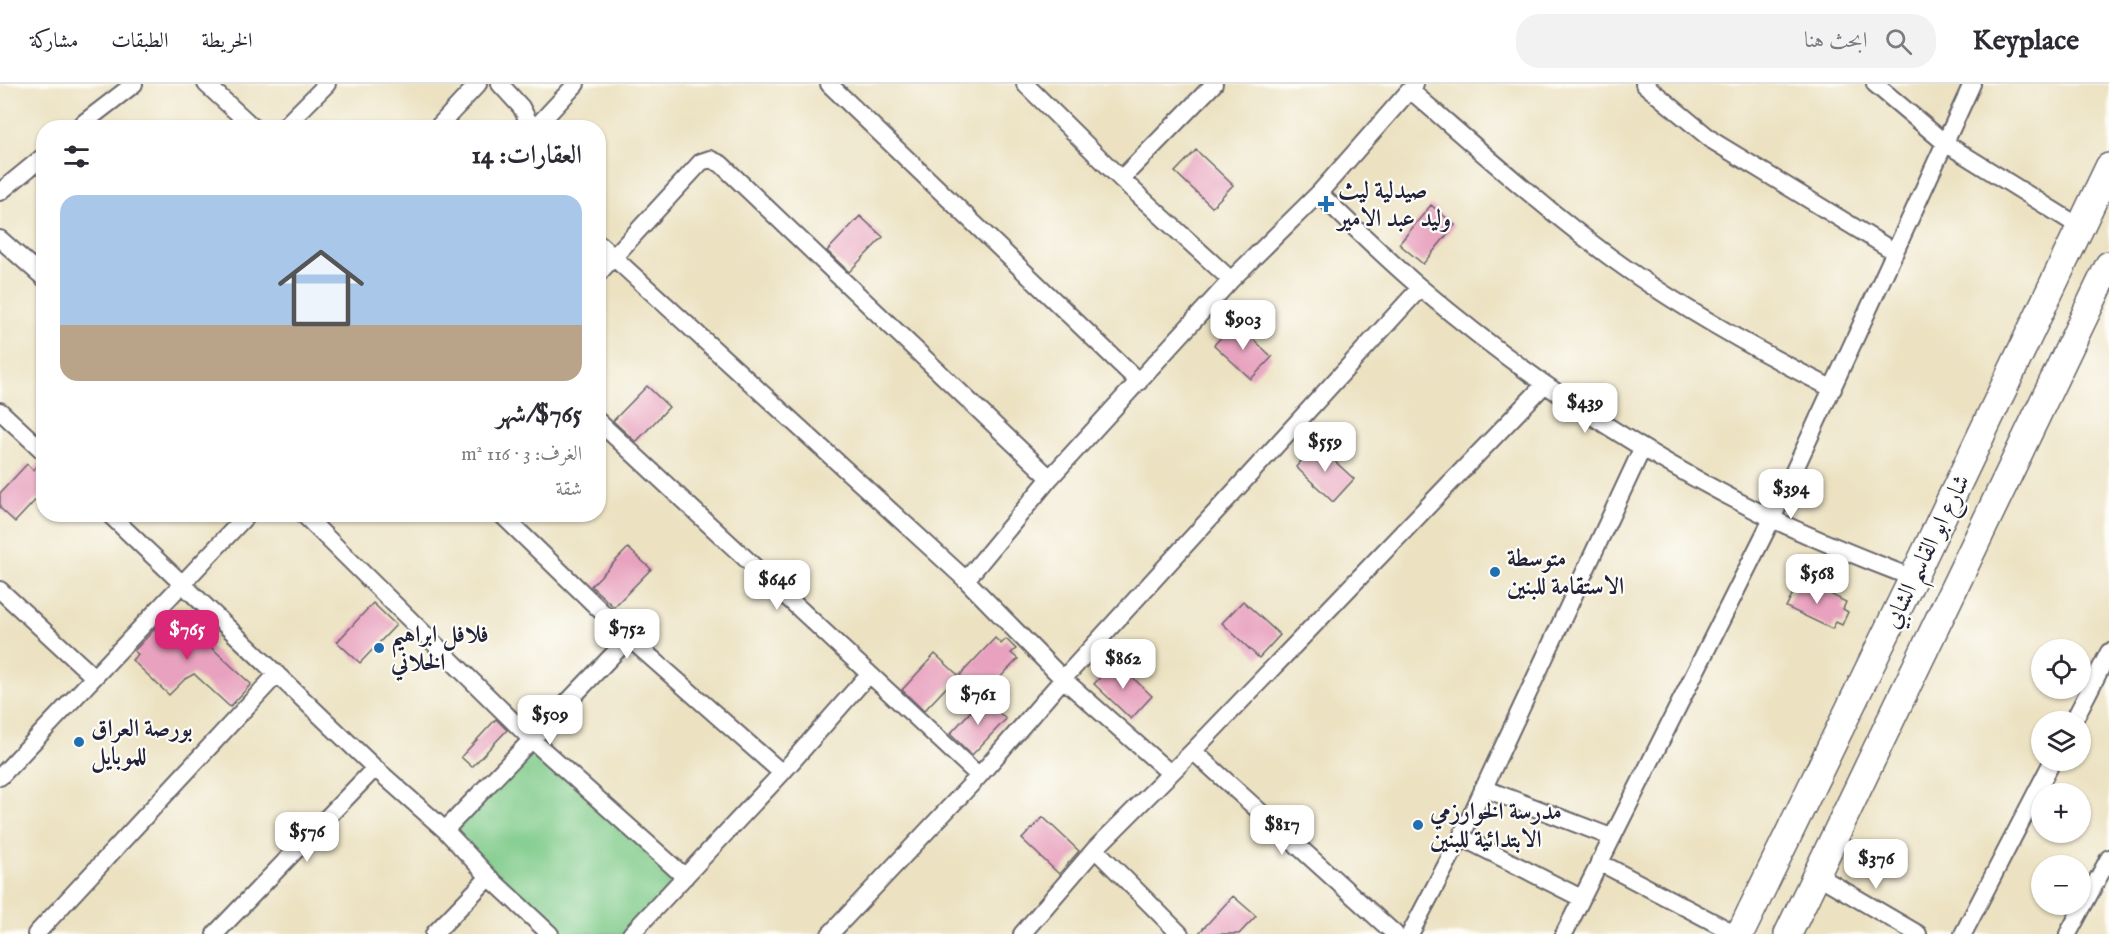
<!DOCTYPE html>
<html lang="ar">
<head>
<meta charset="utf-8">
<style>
  body { margin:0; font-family:"IM FELL English",Amiri,serif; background:#f2f2f3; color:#2b2b33; direction:rtl; height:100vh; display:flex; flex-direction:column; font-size:22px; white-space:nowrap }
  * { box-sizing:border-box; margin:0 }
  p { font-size:20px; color:#7c7c81 }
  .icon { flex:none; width:33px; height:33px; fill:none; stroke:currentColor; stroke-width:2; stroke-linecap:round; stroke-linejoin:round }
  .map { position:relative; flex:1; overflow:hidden; direction:ltr }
  .panel { position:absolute; left:36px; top:36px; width:570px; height:402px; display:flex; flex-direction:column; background:#fff; border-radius:24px; box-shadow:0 2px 4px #0004; direction:rtl }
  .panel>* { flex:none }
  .tools { position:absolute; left:2031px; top:555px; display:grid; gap:12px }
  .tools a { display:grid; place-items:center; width:60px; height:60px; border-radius:50%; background:#fff; box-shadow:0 2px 4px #0004; font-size:30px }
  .price { position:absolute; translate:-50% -51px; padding:0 14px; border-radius:12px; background:#fff; color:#222; font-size:20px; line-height:39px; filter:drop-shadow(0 2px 3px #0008) }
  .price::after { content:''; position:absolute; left:50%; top:36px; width:18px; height:14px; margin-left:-9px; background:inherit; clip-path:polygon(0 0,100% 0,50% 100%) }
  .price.selected { background:#db2777; color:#fff }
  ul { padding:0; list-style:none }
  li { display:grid; align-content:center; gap:12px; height:318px; padding:0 24px }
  li span { display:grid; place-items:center; height:186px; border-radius:18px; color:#555 }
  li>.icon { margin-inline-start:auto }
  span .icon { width:108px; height:108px; fill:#fffc; stroke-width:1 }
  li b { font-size:26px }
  h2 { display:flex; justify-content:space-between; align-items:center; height:72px; padding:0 24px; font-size:26px }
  header { display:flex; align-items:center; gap:36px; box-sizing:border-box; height:84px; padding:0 30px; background:#fff; border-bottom:2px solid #e1e1e2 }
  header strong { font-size:28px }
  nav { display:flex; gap:33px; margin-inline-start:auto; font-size:21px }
  .search { width:420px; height:54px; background:#f2f2f3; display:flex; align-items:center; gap:15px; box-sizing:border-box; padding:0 21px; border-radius:24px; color:#7c7c81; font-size:22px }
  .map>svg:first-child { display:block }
  .green { fill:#7fcb8a; stroke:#507662; stroke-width:1.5 }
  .building { fill:#e8a1be }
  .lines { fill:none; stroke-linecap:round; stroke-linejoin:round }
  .street-casing { stroke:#69656a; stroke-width:20 }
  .primary-casing { stroke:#69656a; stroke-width:30 }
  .street { stroke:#fff; stroke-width:16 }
  .primary { stroke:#fff; stroke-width:27 }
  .poi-dot { fill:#1f6fb2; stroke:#fdfcf7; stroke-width:2 }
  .labels { text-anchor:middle; stroke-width:4.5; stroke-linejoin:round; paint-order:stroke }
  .poi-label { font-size:24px; font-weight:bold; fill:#22223b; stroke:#fdfcf7; text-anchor:start }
  .street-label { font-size:24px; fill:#22223b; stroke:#fdfcf7 }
</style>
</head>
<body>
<header>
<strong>Keyplace</strong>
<div class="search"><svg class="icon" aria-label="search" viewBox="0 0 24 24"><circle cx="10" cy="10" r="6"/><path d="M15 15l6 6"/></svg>ابحث هنا</div>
<nav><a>الخريطة</a><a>الطبقات</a><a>مشاركة</a></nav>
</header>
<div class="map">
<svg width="2109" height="850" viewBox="0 0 2109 850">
  <rect width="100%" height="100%" fill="#fdfcf7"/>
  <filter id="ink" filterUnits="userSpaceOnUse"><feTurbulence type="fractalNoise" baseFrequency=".0167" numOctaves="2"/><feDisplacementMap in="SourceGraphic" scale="12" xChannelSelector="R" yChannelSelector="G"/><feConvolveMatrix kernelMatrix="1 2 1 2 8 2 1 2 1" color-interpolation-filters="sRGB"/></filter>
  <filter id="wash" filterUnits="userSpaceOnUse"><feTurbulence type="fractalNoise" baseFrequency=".008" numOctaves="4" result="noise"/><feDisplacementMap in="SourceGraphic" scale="24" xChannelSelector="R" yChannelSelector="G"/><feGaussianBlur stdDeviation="1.35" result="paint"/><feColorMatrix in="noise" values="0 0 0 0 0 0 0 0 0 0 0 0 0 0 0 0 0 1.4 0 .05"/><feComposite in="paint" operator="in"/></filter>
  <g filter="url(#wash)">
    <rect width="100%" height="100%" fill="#ece2c2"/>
    <!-- green -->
    <path class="green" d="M532,656l153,137 -54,57h-78l-108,-104z"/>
    <g id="blocks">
      <!-- building -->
      <path class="building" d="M1196,66l37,35 -21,22 -37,-35z
        M1431,121l24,20 -32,39 -24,-20z
        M860,132l23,21 -34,35 -22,-21z
        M1235,238l37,35 -21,22 -37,-34z
        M647,302l22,21 -33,35 -23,-21z
        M1316,360l38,35 -21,23 -37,-35z
        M41,378h3v29l-29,31 -15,-14v-15l27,-29 6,6z
        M628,464l23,21 -37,38 -23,-21z
        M1800,495l46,23 -3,7 5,3 -6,13 -6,-3 -4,7 -46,-22z
        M1243,517l37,34 -21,23 -37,-35z
        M373,519l23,22 -36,38 -23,-21z
        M175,530l76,70 -21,23 -36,-33 -9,5 -16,16 -37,-35 6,-6 -4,-3 30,-32 4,3z
        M995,554l6,6 5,-5 10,10 -5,4 7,6 -36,37 -22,-21z
        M935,570l23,21 -34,36 -22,-21z
        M1115,577l37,35 -21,23 -37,-35z
        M983,614l23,21 -34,36 -22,-21z
        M496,635l11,11 -35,37 -11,-10z
        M1043,733l36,34 -20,23 -37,-35z
        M1233,812l23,20 -17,18h-41z"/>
    </g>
  </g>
  <g filter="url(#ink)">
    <use href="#blocks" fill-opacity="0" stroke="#69656a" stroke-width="1.5"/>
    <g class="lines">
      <defs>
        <path id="street" d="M206,0l48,44
          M500,0l21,23 11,21
          M829,0l310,298
          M1025,0l96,95 110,101
          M1644,0l69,57 182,111
          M1875,0l70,59 135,84
          M1410,6c65,56 130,115 200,167 70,51 146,93 223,132
          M77,44l57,-44
          M283,44l44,-44
          M437,44l41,-44
          M535,44l41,-44
          M1121,95l93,-95
          M0,108l44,-36
          M1319,109c34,33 67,66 103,96 107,91 223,167 349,229 46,23 94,41 142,60
          M0,155l44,39
          M598,159l368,337 97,99 107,94
          M598,190l103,-112 9,-3 11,5 329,314
          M0,327l44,41
          M598,337l381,355
          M109,430l266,254 70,62 44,47 61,57
          M303,430l229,226 153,137
          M501,430l128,124 153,135
          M966,496l84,-102 181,-198 88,-87 96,-109
          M0,506l94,87
          M2073,638l36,-70
          M1193,667l202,183
          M0,693l248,-263
          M1483,704l128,49
          M445,746l184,-192
          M1461,753l120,61
          M1095,765l85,85
          M1599,778l137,72
          M1817,791l101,59
          M36,850l241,-260
          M215,850l160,-166
          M434,850l55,-57
          M631,850l151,-161 87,-99
          M830,850l149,-158 84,-97 357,-391
          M1022,850l73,-85 98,-98 351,-366
          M1410,850l51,-97 181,-388
          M1564,850l208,-415 200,-435
          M1963,850l90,-174
          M2068,850l41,-76"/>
        <path id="primary" d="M1740,850l173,-356 196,-411
          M1788,850l321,-669"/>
      </defs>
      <!-- street casing -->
      <use href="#street" class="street-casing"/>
      <!-- primary casing -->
      <use href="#primary" class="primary-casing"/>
      <!-- street -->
      <use href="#street" class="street"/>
      <!-- primary -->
      <use href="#primary" class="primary"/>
    </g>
  </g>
  <!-- markers -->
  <g class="poi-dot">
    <path d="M1323 111h6v6h6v6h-6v6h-6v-6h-6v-6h6z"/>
    <circle cx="1495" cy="488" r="6"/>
    <circle cx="379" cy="564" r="6"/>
    <circle cx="79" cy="658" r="6"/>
    <circle cx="1418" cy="741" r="6"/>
  </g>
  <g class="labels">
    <!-- poi labels -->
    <g class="poi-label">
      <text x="1338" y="114">صيدلية ليث<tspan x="1338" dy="28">وليد عبد الامير</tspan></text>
      <text x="1507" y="482">متوسطة<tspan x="1507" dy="28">الاستقامة للبنين</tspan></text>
      <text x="391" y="558">فلافل ابراهيم<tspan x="391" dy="28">الخلاني</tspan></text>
      <text x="91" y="652">بورصة العراق<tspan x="91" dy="28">للموبايل</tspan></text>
      <text x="1430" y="735">مدرسة الخوارزمي<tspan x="1430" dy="28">الابتدائية للبنين</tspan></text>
    </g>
    <!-- street labels -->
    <g class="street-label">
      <text transform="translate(1926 467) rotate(-64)" y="8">شارع ابو القاسم الشابي</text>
    </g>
  </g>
</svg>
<div class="tools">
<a><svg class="icon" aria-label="locate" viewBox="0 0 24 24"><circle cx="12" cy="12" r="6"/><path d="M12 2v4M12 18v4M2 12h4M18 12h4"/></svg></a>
<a><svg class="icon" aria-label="layers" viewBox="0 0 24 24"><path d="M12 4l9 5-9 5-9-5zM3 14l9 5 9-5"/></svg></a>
<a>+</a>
<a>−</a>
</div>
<b class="price" style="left:1243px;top:267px">$903</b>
<b class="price" style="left:1585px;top:350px">$439</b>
<b class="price" style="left:1325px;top:389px">$559</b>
<b class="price" style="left:1791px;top:436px">$394</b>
<b class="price" style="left:1817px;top:521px">$568</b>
<b class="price" style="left:777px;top:527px">$646</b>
<b class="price" style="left:627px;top:576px">$752</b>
<b class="price selected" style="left:187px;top:577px">$765</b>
<b class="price" style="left:1123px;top:606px">$862</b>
<b class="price" style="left:978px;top:642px">$761</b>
<b class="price" style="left:550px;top:662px">$509</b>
<b class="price" style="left:1282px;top:772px">$817</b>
<b class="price" style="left:307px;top:779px">$576</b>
<b class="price" style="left:1876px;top:806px">$376</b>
<section class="panel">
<h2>العقارات: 14<svg class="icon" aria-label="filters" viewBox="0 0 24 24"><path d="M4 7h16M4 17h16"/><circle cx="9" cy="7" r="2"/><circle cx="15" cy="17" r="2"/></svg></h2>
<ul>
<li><span style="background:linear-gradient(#a9c7e8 70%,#b9a48a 0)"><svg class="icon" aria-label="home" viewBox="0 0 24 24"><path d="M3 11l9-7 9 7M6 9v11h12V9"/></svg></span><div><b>$765/شهر</b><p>الغرف: 3 · 116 m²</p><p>شقة</p></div></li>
</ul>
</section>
</div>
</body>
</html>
